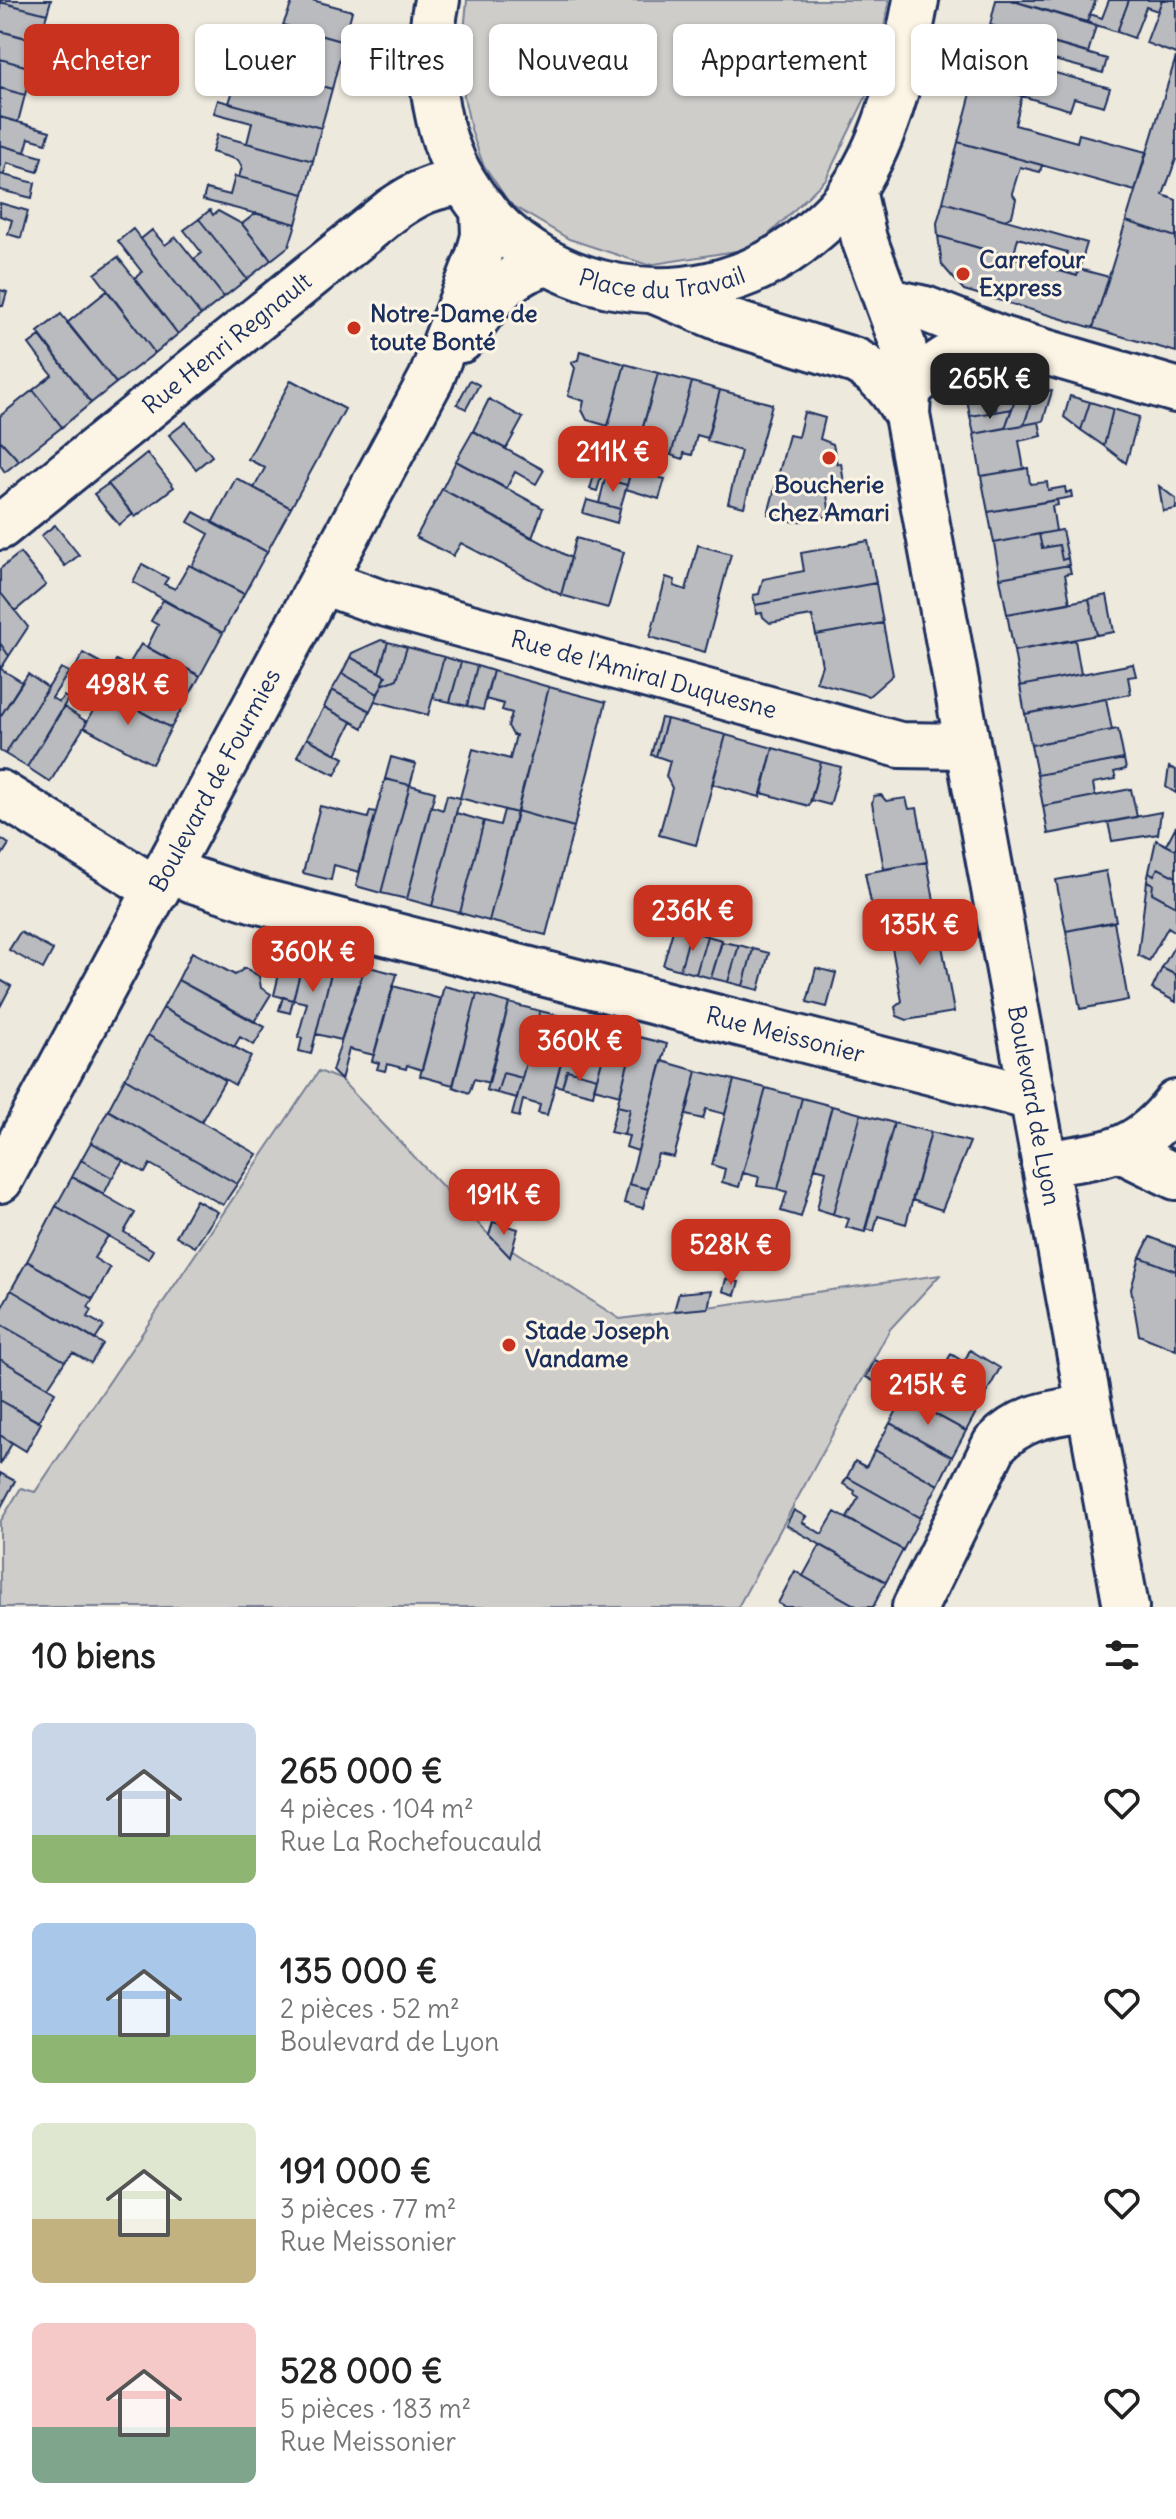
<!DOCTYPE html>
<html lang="fr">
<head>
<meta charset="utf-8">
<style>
  body { margin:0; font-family:Delius,sans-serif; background:#f2f2f2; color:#222; height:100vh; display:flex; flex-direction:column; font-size:30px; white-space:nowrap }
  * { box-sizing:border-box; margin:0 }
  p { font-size:26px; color:#767676 }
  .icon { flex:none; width:44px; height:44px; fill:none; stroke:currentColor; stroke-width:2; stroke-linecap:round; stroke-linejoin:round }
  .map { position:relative; height:1607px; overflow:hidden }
  .side { display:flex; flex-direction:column; background:#fff; flex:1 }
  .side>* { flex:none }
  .hud { position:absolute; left:24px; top:24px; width:1128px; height:72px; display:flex; gap:16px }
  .price { position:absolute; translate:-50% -68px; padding:0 18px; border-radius:16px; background:#c8321e; color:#fff; font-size:26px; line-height:52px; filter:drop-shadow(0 2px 4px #0008) }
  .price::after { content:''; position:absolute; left:50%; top:48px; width:24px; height:18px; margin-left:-12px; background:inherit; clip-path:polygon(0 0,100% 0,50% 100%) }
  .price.active { background:#222; color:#fff }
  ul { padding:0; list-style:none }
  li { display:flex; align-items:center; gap:24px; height:200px; padding:0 32px }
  li span { display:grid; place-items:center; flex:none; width:224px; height:160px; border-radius:12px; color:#555 }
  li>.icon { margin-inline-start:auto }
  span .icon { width:96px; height:96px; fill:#fffc; stroke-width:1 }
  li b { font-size:34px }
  h2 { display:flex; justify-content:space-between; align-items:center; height:96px; padding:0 32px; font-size:34px }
  .tag { padding:0 28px; border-radius:12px; background:#fff; box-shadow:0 2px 6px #0004; font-size:28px; line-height:72px }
  .tag.active { background:#c8321e; color:#fff }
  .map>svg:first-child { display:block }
  .green { fill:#cfcdca; stroke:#757e94; stroke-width:2 }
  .building { fill:#babbbe; stroke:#1b2f5e; stroke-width:2 }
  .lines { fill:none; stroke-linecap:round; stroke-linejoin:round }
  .minor-casing { stroke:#1b2f5e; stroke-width:50 }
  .tertiary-casing { stroke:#1b2f5e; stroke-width:50 }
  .minor { stroke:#fcf5e5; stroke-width:44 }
  .tertiary { stroke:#fcf5e5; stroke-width:44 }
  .poi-dot { fill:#c8321e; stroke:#fcf5e5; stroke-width:3 }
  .labels { text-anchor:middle; stroke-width:6; stroke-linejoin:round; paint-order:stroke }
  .poi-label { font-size:24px; font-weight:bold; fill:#1b2f5e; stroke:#fcf5e5; text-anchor:start }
  .street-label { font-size:24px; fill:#1b2f5e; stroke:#fcf5e5 }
</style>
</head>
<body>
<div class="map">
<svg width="1176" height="1607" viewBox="0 0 1176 1607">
  <rect width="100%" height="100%" fill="#eee9dd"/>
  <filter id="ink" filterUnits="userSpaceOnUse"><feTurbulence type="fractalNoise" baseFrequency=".0125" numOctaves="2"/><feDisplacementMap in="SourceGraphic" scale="16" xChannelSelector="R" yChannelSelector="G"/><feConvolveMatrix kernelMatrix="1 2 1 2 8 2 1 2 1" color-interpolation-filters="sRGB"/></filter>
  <g filter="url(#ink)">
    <!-- green -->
    <path class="green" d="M467,0h422l-14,78 -49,101 -71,69 -107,17 -79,-26 -59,-35 -27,-40 -11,-31 -8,-36 -2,-43z
      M319,1071l22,9 148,155 131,84 320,-44 -50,54 -152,278h-738v-85l21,-34 14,4z"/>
    <!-- building -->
    <path class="building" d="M0,0h51l-4,14 -47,-12z
      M293,0h19l40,11 -8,31 -61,-17z
      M996,0h14l86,26 -8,27 -98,-28z
      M1010,0h86l-9,22z
      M1109,0h20l-12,32 -30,-10 3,-8 12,4z
      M1129,0h33l-4,11 -12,-4 -12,31 -17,-6z
      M1162,0h14v54l-30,-11z
      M0,2l47,12 -8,27 -39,-10z
      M990,25l117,34 -4,14 -49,-13 -4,11 -68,-18z
      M298,29l46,13 -12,47 -47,-13z
      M0,31l70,19 -3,14 -31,-9 -4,13 -32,-9z
      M982,53l128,35 -6,18 -30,-8 -4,12 -96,-28z
      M1176,57v102l-13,36 13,5v37l-50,-16z
      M0,59l32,9 -7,27 -25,-7z
      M257,68l75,21 -11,39 -92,-25 7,-22 17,4z
      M974,82l48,14 -7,29 62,17 2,-8 67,18 -11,39 -177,-49z
      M0,88l25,7 -7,27 -18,-5z
      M218,100l103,28 -8,33 -66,-18 5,-20 -38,-10z
      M0,117l50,14 -4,12 -17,-5 -4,14 -25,-7z
      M217,135l96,26 -9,33 -65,-17 3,-10 -4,-7 -26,-8z
      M958,142l84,23 -2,7 -20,-5 -8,26 4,6 -4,17 -7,4 -62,-18z
      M0,145l42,12 -4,15 -31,-9 -3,12 -4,-1z
      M0,174l35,9 -3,15 -32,-8z
      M235,176l69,18 -8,30 -93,-24 3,-11 24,6z
      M943,202l144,41 -10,33 -15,-5 5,-19 -49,-14 -5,20 -75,-22 -1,-13z
      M0,203l28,8 -7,27 -13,-4 4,-14 -12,-4z
      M210,210l3,5 5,-4 24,13 29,36 -24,19 -48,-60z
      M256,213l40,11 -7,22 -18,14 -29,-36z
      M199,219l48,60 -23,18 -30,-38 8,-6 -18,-23z
      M1126,221l50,16v115l-83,-24z
      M133,229l68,86 -23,19 -43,-56 7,-6 -24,-31z
      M152,230l13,15 11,-8 48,60 -23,18 -60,-76z
      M938,236l139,40 2,-7 30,8 -16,51 -129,-38 -22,-25z
      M118,257l60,77 -23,19 -60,-79z
      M0,290l7,2 -4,14h-3z
      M107,291l48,62 -39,30 -49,-60z
      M61,314l55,69 -25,20 -53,-71z
      M40,336l51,67 -29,24 -29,-37 19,-15 -23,-31z
      M580,351l45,13 -17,62 -21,-6 -5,-10 2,-9 -16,-5 7,-28 -4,-6 7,-2z
      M625,364l33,9 -25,89 -21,-6 3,-15 -5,-1 3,-10 -6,-1z
      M658,373l34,9 -21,73 -12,-3 -6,24 12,3 -6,20 -33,-10z
      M990,373l15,4 -10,35 -25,4 -4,-23z
      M1005,377l16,5 -9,27 -17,3z
      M291,380l54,29 -54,99 -37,-20 11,-20 -17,-9z
      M470,380l9,5 -13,24 -9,-5z
      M692,382l28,8 -13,48 -10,-3 -5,20 -8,-2 -1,6 -12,-4z
      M1021,382l15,5 -12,38 -19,3z
      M1036,387l16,4 -9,30 -19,4z
      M33,390l29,37 -43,34 -19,-21v-24z
      M720,390l52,14 -28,103 -16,-4 13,-52 -34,-10z
      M1070,396l20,6 -9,28 -17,-13z
      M489,399l34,19 -17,31 -33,-18z
      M1090,402l23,7 -9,37 -23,-16z
      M1012,409l-7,19 -31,6 -4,-18z
      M1113,409l26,8 -13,46 -22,-17z
      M804,412l21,6 -5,21 13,5 4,20 4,-1 3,20 -18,4 4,29 -35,6 -27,-8 21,-79 9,2z
      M186,422l26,34 -16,13 -27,-34z
      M1039,422l3,14 -23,5 5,28 -43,7 -7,-42z
      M473,431l71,39 -8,14 -21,-12 -9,17 -50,-28z
      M0,440l19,21 -14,11 -5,-7z
      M147,453l27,34 -39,30 -27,-33z
      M612,456l21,6 -6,23 -22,-6z
      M456,461l87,47 -11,30 -90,-49z
      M1028,468l2,16 17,-2 1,8 17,-3 1,6 5,-2 1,6 -84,15 -7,-36z
      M595,472l7,2 -5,17 -7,-2z
      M236,478l55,30 -24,44 -55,-29z
      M605,479l22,6 -7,24 -21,-6z
      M108,484l25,30 -14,11 -25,-31z
      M1159,486l17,13v10l-13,2z
      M442,489l129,69 -10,37 -100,-52 -8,13 -37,-19z
      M587,500l33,9 -3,14 -34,-10z
      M1057,500l1,5 -6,1 4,25 -62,12 -6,-31z
      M194,512l73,40 -23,42 -52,-28 17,-32 -21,-12z
      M55,525l24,30 -14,11 -24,-30z
      M1062,530l6,28 -6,2 -3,-15 -17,3 -3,-14z
      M1039,534l3,14 17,-3 3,15 6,-2 1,7 -69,13 -6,-35z
      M576,538l48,14 -16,56 -47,-13z
      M868,541l8,42 -121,22 -2,-10 6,-1 4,-15 41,-8 -3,-18z
      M698,545l33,9 -26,98 -55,-15 16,-60 9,3 -1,6 12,4z
      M20,553l26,32 -31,26 -15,-19v-23z
      M142,564l26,14 -4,6 11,5 14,-24 55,29 -21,39 -90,-51z
      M1069,565l2,8 -6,1 5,29 -63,11 -7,-36z
      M876,583l7,40 -67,12 -4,-19 -42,7 -7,-6 -1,-4 -6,1 -1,-9z
      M0,592l28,35 -19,29 -9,-13z
      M1107,595l7,37 -17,3 -8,-36z
      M1089,599l8,36 -83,16 -7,-37z
      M163,600l60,33 -23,43 -53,-29 11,-22 -7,-4z
      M883,623l10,52 -24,21 -53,-14 6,-17 -6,-30z
      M381,640l7,2 -9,30 -29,-15 2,-4z
      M1075,640l6,34 -61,12 -6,-35z
      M388,642l19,5 -10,32 -15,6 4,-9 -7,-4z
      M0,643l9,13 -9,14z
      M141,644l59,32 -29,52 -99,-54 11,-21 29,16 4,-9 12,6z
      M407,647l37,10 -16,58 -53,-14 7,-16 15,-6z
      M350,657l36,19 -8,18 -36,-21z
      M444,657l17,5 -11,40 -17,-4z
      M461,662l16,4 -10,40 -17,-4z
      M1133,664l3,12 -8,1 3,17 -106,20 -5,-28z
      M477,666l16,5 -10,39 -16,-4z
      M61,668l8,4 -17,26 7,4 5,-6 4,3 -41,68 -22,-13z
      M1,669l21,13 -22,35v-47z
      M493,671l56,16 -32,126 -57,-15 13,-49 37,10 6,-24h-3l-5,-9 4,-13 -10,-3 2,-6 -19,-5z
      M342,673l36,21 -8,17 -38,-21z
      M28,674l20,14 -43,66 -5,-3v-34z
      M549,687l57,15 -32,125 -57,-16z
      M332,690l38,21 -7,17 -39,-21z
      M104,691l67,37 -19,36 -68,-37z
      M1106,699l6,31 -81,15 -6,-31z
      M64,707l23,15 -37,60 -23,-15z
      M324,707l28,15 -16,32 -29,-16z
      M661,718l6,1 -11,37 -5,-1z
      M667,719l59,16 -30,110 -37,-10 13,-47 -6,-12 4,-15 -14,-5z
      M1118,729l6,30 -87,16 -6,-30z
      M726,735l47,13 -13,49 -48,-13z
      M307,738l37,20 -9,17 -38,-19z
      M773,748l48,14 -12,44 -47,-13z
      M391,757l25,7 -6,21 -25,-6z
      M1124,759l2,10 -12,3 2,7 -23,4 2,13 -52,10 -6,-31z
      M821,762l20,5 -11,38 -19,-5z
      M1169,767l7,3v23l-10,-6z
      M385,779l25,6 -29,108 -25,-7z
      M410,785l25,7 -28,107 -26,-6z
      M1131,789l6,28 -89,17 -5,-28z
      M447,795l13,3 -28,108 -25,-7 24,-93 12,4z
      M881,795l5,6 20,-3 3,11 8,-1 10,54 -43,7 -12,-66 2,-7z
      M320,806l48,12 2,-7 6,1 -17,60 -25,-7 -3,15 -28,-7z
      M504,810l13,3 -28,108 -29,-8 24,-92 16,4z
      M517,811l57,16 -28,108 -57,-14z
      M1161,812l-3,22 -46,7 -4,-19z
      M456,813l28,8 -24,92 -28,-7z
      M1176,826v24l-10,-5z
      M0,838l9,6 -9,14z
      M1156,840l20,10v27l-18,-9 -4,7 -5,-3z
      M927,862l9,50 -61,11 -10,-50z
      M1158,868l18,9v29l-24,-13 1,-9 -6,-3 2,-9 5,3z
      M1106,871l10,50 -50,10 -10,-51z
      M1147,881l6,3 -1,9 24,13v26l-8,-5 -19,34 -11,-6z
      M936,912l18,100 -47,8 -10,-4 -2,-9 7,-6 -15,-80z
      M1114,922l14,78 -48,9 -14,-78z
      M674,927l17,4 -11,39 -17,-5z
      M691,931l16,5 -11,38 -16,-4z
      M20,932l33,18 -10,19 -34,-19z
      M707,936l15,4 -11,38 -15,-4z
      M272,941l14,4 -7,30 -14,-4z
      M722,942l17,3 -11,37 -17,-4z
      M1176,943v32l-14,-7z
      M286,945l20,5 -13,50 -19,-5z
      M739,945l14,4 -10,37 -15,-4z
      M753,949l16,4 -10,37 -16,-4z
      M306,950l29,7 -24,97 -12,-3 3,-13 -4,-1 9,-34 -14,-3z
      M192,952l43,23 10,-7 14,8 2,12 10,6 -17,28 -76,-42z
      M335,957l30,9 -24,74 -25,-6z
      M365,966l32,8 -23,81 -25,-6 -8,31 -9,-9z
      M816,968l20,5 -9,34 -20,-5z
      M1162,968l14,7v27l-24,-13z
      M0,980l11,6 -11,21z
      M178,980l87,47 -11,18 -14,-8 -6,10 -71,-39z
      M393,986l48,13 -19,71 -15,-5 -1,4 -19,-5 -2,7 -8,-2 2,-6 -7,-2z
      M444,986l33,8 -24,91 -33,-9z
      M477,994l32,9 -20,80 -15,-4 -5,14 -16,-6z
      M283,997l10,3 -3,13 -11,-3z
      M509,1003l31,8 -18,67 -19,-5 -6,20 -11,-3z
      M163,1008l88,48 -16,29 -87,-50z
      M540,1011l33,8 -26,96 -9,-2 2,-8 -17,-5 -4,17 -7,-2z
      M573,1019l38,11 -14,48 -30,-8 -5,17 -7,-2z
      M611,1030l24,6 -15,59 -26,-7z
      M148,1035l77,45 -24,42 -76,-44z
      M635,1036l32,8 -29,107 -12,-4 3,-11 -5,-1 6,-26 -13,-3z
      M662,1061l35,10 -23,86 -16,-3 -10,35 -19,-5z
      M567,1070l30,8 -4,17 -31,-8z
      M697,1071l37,9 -9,34 -19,-5 -3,10 -17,-4z
      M503,1073l19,5 -5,20 -20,-5z
      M125,1078l132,76 -20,30 -129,-74z
      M734,1080l32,8 -27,99 -17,-5 3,-13 -13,-4z
      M766,1088l36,10 -24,91 -21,-3 2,-9 -16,-4z
      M802,1098l30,8 -31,111 -20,-6 6,-19 -9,-3z
      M617,1106l13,3 -6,26 -14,-3z
      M832,1106l29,8 -28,100 -16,-5 9,-38 -11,-3z
      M108,1110l129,74 -14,21 -73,-41 -5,9 -54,-31z
      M861,1114l33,9 -29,109 -19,-5 3,-8 -16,-5z
      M894,1123l37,9 -25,92 -28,-8 -4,15 -9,-2z
      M931,1132l39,10 -28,68 -30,-10z
      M91,1142l32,18 -11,18 -31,-18z
      M81,1160l31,18 -8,16 -32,-17z
      M72,1177l63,36 -11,19 29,18 -5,9 -92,-53z
      M629,1184l19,5 -5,19 -19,-5z
      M470,1191l14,4 -4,14 -13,-5z
      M196,1200l22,12 -23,35 -19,-11z
      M56,1206l52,30 -14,22 16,10 -17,31 -66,-38z
      M493,1222l25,7 -8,28 -21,-22z
      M1150,1237l26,10v24l-36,-14z
      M1140,1257l36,14v79l-37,-15 -8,-46z
      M27,1261l66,38 -5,8 4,3 -4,7 16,9 -9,14 -84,-50z
      M726,1279l13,3 -4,13 -12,-4z
      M11,1290l92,54 -12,19 -18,-10 -8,8 -65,-37v-13z
      M712,1290l-4,18 -34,3 5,-18z
      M0,1324l65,37 -17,26 -48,-28z
      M970,1350l30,18 -34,63 -100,-54 9,-17 41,21 9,-15 15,8 11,-20 13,8z
      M0,1359l55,33 -17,30 -38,-22z
      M904,1397l62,34 -14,26 -62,-34z
      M0,1400l41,23 -15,28 -26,-16z
      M890,1423l62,34 -14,28 -63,-35z
      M0,1435l12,8 -12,22z
      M875,1450l63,35 -18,33 -73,-41 8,-16 11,6z
      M0,1473l15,8 -15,28z
      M847,1477l73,41 -17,32 -56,-32 12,-21 -5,-3 1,-3 -12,-7z
      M794,1510l12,7 -4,5 20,12 13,-22 68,38 -17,32 -100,-57z
      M820,1545l66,37 -13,25h-15l-55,-31z
      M795,1571l8,5 55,31h-73l-7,-4z"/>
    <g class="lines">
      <defs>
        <g id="minor">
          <path id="s1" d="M853,190l11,49 39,106 6,29 -2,41 219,1192"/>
          <path d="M657,292l70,29 129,40c24,13 37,30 51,54"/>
          <path d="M888,301l37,8 76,30 175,51"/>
          <path d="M909,390c31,-32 49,-42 92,-51"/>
          <path id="s2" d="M0,527l391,-316c24,-17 43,-27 73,-28"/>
          <path id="s3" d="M323,582l56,20 521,143 67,1"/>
          <path d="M0,793l157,97"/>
          <path id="s4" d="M168,868l25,12 62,20 778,198"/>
          <path d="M1121,1150l55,27"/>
          <path d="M1044,1164c61,-10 92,-9 132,-61"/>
          <path d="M915,1607l80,-163c28,-29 56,-30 94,-37"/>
        </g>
        <g id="tertiary">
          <path id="s5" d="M437,0c-12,58 -4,131 27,182 69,116 228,142 334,62 20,-16 41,-33 55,-55 37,-56 51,-125 63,-189"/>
          <path d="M461,340c26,-34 43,-68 88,-77"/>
          <path id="s6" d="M0,1180l431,-801 47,-121 6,-22 -1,-28"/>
        </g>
      </defs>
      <!-- minor casing -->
      <use href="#minor" class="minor-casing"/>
      <!-- tertiary casing -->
      <use href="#tertiary" class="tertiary-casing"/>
      <!-- minor -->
      <use href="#minor" class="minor"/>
      <!-- tertiary -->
      <use href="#tertiary" class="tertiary"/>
    </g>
  </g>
  <!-- markers -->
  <g class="poi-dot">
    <circle cx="963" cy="274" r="8"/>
    <circle cx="354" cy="328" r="8"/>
    <circle cx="829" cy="458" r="8"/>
    <circle cx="509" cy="1345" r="8"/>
  </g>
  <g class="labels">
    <!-- poi labels -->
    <g class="poi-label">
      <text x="979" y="268">Carrefour<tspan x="979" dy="28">Express</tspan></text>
      <text x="370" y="322">Notre-Dame de<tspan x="370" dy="28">toute Bonté</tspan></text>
      <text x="829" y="493" text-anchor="middle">Boucherie<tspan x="829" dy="28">chez Amari</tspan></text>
      <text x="525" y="1339">Stade Joseph<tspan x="525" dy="28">Vandame</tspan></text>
    </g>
    <!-- street labels -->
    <g class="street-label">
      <text dy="8" stroke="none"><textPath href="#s5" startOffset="424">Place du Travail</textPath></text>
      <text dy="8" stroke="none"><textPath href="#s2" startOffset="292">Rue Henri Regnault</textPath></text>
      <text dy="8" stroke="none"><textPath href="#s3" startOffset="334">Rue de l'Amiral Duquesne</textPath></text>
      <text dy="8" stroke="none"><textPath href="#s6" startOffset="454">Boulevard de Fourmies</textPath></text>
      <text dy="8" stroke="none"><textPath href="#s4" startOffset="640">Rue Meissonier</textPath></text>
      <text dy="8" stroke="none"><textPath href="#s1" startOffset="936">Boulevard de Lyon</textPath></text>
    </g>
  </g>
</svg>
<b class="price active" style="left:990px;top:421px">265K €</b>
<b class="price" style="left:613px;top:494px">211K €</b>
<b class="price" style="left:128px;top:727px">498K €</b>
<b class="price" style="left:693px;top:953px">236K €</b>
<b class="price" style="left:920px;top:967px">135K €</b>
<b class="price" style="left:313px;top:994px">360K €</b>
<b class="price" style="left:580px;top:1083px">360K €</b>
<b class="price" style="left:504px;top:1237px">191K €</b>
<b class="price" style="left:731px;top:1287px">528K €</b>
<b class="price" style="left:928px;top:1427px">215K €</b>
<div class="hud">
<a class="tag active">Acheter</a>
<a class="tag">Louer</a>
<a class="tag">Filtres</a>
<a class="tag">Nouveau</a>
<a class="tag">Appartement</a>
<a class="tag">Maison</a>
</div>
</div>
<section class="side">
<h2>10 biens<svg class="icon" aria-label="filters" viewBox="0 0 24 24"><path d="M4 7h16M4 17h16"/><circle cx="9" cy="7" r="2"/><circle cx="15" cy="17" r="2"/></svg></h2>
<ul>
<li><span style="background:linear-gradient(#c9d6e8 70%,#8fb573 0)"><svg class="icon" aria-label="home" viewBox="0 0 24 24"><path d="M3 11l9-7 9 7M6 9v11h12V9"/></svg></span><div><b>265 000 €</b><p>4 pièces · 104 m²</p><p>Rue La Rochefoucauld</p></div><svg class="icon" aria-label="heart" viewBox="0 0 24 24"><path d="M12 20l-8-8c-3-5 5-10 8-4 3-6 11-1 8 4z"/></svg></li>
<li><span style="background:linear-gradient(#a9c7e8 70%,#8fb573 0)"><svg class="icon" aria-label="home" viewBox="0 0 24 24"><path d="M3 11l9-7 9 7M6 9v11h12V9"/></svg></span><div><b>135 000 €</b><p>2 pièces · 52 m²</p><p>Boulevard de Lyon</p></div><svg class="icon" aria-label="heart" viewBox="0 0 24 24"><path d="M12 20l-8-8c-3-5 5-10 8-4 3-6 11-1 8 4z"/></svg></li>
<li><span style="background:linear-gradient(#dfe7d0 60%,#c2b280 0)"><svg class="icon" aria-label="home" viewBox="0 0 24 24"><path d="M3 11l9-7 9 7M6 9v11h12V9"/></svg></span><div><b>191 000 €</b><p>3 pièces · 77 m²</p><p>Rue Meissonier</p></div><svg class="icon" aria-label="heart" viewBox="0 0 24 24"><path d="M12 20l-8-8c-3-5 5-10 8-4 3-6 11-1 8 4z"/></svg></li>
<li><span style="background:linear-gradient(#f6c9c9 65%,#7fa58c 0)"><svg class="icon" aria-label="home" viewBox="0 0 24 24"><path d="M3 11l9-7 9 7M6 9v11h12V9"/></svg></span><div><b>528 000 €</b><p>5 pièces · 183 m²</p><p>Rue Meissonier</p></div><svg class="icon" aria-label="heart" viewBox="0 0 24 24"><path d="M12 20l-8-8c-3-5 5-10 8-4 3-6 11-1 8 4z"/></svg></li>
</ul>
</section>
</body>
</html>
